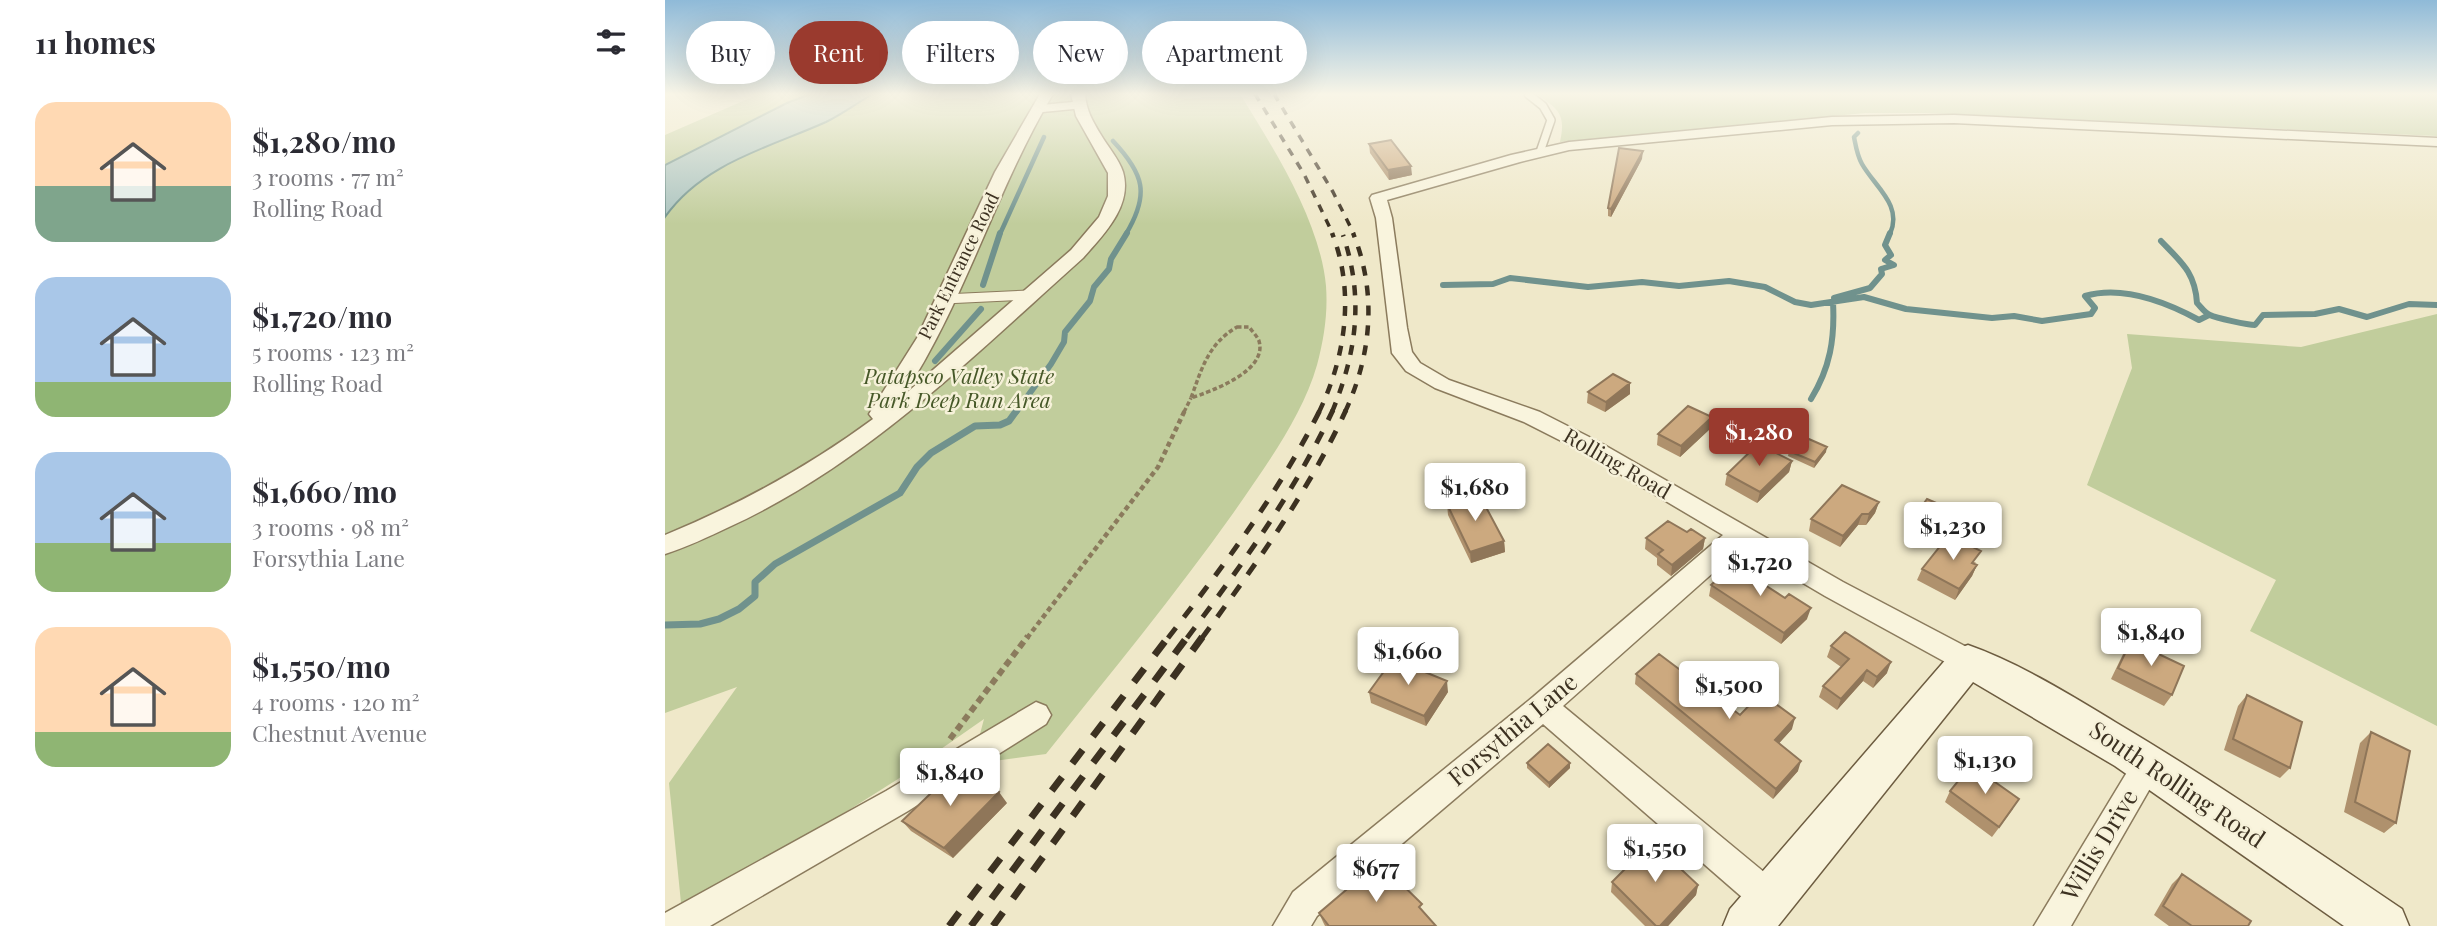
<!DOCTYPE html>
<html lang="en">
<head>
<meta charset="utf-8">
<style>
  body { margin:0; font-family:"Playfair Display",serif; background:#f7f7f7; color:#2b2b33; height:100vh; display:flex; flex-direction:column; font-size:26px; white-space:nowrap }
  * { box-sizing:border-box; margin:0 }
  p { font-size:23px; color:#7c7c81 }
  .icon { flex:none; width:38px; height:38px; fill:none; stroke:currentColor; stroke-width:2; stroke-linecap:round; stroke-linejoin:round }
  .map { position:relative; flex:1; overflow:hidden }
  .panel { display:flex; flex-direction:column; background:#fff; width:665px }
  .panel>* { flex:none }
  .top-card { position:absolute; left:21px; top:21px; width:665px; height:63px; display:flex; gap:14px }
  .price { position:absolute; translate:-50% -60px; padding:0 16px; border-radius:7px; background:#fff; color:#222; font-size:23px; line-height:46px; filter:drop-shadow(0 2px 4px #0008) }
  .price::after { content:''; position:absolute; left:50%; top:42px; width:21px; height:16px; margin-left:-10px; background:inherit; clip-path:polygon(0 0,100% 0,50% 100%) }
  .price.selected { background:#9a3a2e; color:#fff }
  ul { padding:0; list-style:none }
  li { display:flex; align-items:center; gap:21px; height:175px; padding:0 35px }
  li span { display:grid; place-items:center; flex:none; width:196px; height:140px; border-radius:21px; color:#555 }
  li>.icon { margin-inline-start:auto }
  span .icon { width:84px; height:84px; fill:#fffc; stroke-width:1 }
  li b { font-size:30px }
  h2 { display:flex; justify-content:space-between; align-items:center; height:84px; padding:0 35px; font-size:30px }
  .tag { padding:0 24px; border-radius:32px; background:#fff; box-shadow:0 7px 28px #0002; font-size:24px; line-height:63px }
  .tag.selected { background:#9a3a2e; color:#fff }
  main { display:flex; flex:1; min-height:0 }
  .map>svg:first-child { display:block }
  .green { fill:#c1cd9c }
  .water { fill:#aac3bf; stroke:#70928d; stroke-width:2 }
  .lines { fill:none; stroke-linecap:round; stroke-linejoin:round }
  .stream-far2 { stroke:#70928d; stroke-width:4.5 }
  .stream-far1 { stroke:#70928d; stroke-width:6 }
  .stream { stroke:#70928d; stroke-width:7 }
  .lane-far1-casing { stroke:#8b7b5d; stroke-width:10 }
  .lane-casing { stroke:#8b7b5d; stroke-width:11 }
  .street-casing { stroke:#8b7b5d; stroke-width:3 }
  .secondary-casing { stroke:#6d5c40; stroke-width:3 }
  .path-far2 { stroke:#8b7b5d; stroke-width:3.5; stroke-dasharray:4.5 2.5; stroke-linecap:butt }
  .path-far1 { stroke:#8b7b5d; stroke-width:4.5; stroke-dasharray:5 3.5; stroke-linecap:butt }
  .path { stroke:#8b7b5d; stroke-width:6; stroke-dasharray:7 4.5; stroke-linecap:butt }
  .lane-far1 { stroke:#f9f4dd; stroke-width:7 }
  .lane { stroke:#f9f4dd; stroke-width:9 }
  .street { fill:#f9f4dd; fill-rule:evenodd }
  .secondary { fill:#f9f4dd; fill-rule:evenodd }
  .rail-far3 { stroke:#3c3121; stroke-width:3.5; stroke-dasharray:8 8; stroke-linecap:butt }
  .rail-far2 { stroke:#3c3121; stroke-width:4.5; stroke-dasharray:10 10; stroke-linecap:butt }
  .rail-far1 { stroke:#3c3121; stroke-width:5; stroke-dasharray:13 13; stroke-linecap:butt }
  .rail { stroke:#3c3121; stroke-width:7; stroke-dasharray:17 17; stroke-linecap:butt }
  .wall { fill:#af916d }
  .shaded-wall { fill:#8f7659 }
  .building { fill:#cca97f; stroke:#8f7659; stroke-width:2 }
  .labels { text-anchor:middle; stroke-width:5; stroke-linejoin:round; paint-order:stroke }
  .far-street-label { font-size:18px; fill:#3c3121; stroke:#f6f1d9 }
  .park-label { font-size:21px; font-style:italic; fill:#465828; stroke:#f6f1d9 }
  .street-label { font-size:21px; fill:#3c3121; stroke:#f6f1d9 }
  .near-street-label { font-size:24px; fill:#3c3121; stroke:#f6f1d9 }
</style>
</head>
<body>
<main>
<section class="panel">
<h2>11 homes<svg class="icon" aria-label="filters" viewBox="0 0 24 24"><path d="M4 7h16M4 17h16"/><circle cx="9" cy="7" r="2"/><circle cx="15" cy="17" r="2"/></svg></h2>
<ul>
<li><span style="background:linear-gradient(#ffd9b3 60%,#7fa58c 0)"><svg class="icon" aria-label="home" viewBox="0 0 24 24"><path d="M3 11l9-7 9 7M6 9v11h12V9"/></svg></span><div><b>$1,280/mo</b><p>3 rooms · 77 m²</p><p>Rolling Road</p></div></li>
<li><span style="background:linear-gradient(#a9c7e8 75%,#8fb573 0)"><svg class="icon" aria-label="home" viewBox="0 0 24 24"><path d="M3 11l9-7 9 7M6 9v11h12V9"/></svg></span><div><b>$1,720/mo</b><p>5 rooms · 123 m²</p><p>Rolling Road</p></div></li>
<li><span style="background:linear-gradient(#a9c7e8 65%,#8fb573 0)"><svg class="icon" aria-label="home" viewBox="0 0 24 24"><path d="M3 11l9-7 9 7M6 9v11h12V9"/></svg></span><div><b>$1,660/mo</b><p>3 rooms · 98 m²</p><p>Forsythia Lane</p></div></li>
<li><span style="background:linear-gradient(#ffd9b3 75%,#8fb573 0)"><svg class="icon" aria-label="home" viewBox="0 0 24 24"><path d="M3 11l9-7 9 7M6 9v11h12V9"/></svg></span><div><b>$1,550/mo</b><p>4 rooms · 120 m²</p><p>Chestnut Avenue</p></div></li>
</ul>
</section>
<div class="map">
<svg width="1772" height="926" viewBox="0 0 1772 926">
  <rect width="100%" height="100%" fill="#efe8c9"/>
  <!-- green -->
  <path class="green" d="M94,94h481c34,55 80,127 86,192 2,27 -2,53 -9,79 -15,52 -52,102 -83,147 -59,83 -124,162 -188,242l-74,10 12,-45 -86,60 -95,60 -122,64 -12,-120 68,-96 -72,26v-578z
    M872,94h900v42l-508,-23h-64l-305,29c6,-28 -1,-32 -23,-48z
    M1772,314v412l-187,-95 26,-51 -189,-95 45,-117 -5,-34 174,13z"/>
  <!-- water -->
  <path class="water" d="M145,94h63c-16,9 -31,20 -47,28 -58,26 -123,41 -161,95v-52l122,-62z"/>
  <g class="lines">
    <!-- stream-far2 -->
    <path class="stream-far2" d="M1193,133l-4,4c2,10 3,18 8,27 13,23 41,41 28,70
      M448,141c31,33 37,53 13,93
      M335,234l44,-97"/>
    <!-- stream-far1 -->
    <path class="stream-far1" d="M1496,241c20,21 34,31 36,62 4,4 8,10 13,12 6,3 38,10 45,10l8,-10 52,-1 24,-5 28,8 42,-13 28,1
      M318,285l17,-52
      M778,285l50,-1 17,-6 78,9 54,-5 37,4 50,-5 36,6 30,15 16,3 53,-8 42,12 86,9 22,-2 28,5 49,-7 4,-6 -10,-12c38,-11 81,6 114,24l10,-5
      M1169,298l36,-10 12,-14 -1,-5 13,-4 -9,-5 6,-5 -6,-10 5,-12
      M270,361l46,-52
      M1146,399c19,-31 24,-60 22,-97
      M351,412l35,-48 13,-22 1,-10 25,-31 4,-14 15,-18 2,-10 16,-26"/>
    <!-- stream -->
    <path class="stream" d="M0,625l35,-1 19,-5 20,-10 16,-13v-14l20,-18 125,-71 17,-26 14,-14 44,-27 25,-1 9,-4 8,-11"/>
    <defs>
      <path id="lane-far1" d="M863,94l15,12 8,14 -11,32
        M372,109l41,-4"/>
      <path id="lane" d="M279,299l85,-4"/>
      <path id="street" d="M375,94h13c-58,97 -88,208 -150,302l168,-146 28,-33 9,-21v-23l-32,-57 -5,-22h14c1,16 8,28 16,41 7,12 18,24 22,37 10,34 -20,63 -40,86 -111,99 -217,206 -354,269 -21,10 -42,20 -64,27v-19c75,-31 143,-68 208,-116l-4,-5 48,-76 78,-166z
        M1289,115l483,23v8l-483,-23 -122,2 -263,25 -49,12 -133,38 5,18 15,110 5,24 8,11 29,17 91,32 59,30 244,140 135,71 4,8 -4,8 -10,3 -10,-3 -133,-73 -83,-49 -179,159 219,181 5,12 -5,12 -12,5 -12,-5 -215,-187 -226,192 -6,10h-38l20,-34 240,-195 190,-162 -140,-83 -59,-30 -89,-34 -29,-17 -14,-18 -16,-135 -6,-20 2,-3 139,-40 58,-13 263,-25z
        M371,702l10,4 5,9 -5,9 -138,87 -198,115h-45v-13l221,-122z
        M1484,750l11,4 4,10 -93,162h-37l104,-172z"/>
      <path id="secondary" d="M1303,645c51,18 101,49 147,77 98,58 192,123 287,187l7,17h-65l-229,-160 -142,-84 -195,244h-55l7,-17 224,-259z"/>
    </defs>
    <!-- lane-far1 casing -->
    <use href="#lane-far1" class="lane-far1-casing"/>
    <!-- lane casing -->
    <use href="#lane" class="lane-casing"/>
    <!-- street casing -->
    <use href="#street" class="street-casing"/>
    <!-- secondary casing -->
    <use href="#secondary" class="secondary-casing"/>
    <!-- path-far2 -->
    <path class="path-far2" d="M572,327h12c3,4 8,9 10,14 9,30 -47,50 -68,57 11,-30 17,-54 46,-71z
      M519,412l7,-14"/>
    <!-- path-far1 -->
    <path class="path-far1" d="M362,638l131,-171 27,-57"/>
    <!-- path -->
    <path class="path" d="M285,739l78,-103"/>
    <!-- lane-far1 -->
    <use href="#lane-far1" class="lane-far1"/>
    <!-- lane -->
    <use href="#lane" class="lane"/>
    <!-- street -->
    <use href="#street" class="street"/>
    <!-- secondary -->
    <use href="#secondary" class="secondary"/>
    <!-- rail-far3 -->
    <path class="rail-far3" d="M590,94l49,80 29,60
      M609,94l59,98 21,42"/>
    <!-- rail-far2 -->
    <path class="rail-far2" d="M654,412c27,-56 36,-121 13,-179
      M667,412c25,-60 32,-115 11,-177
      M680,412c27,-58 32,-120 8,-179"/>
    <!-- rail-far1 -->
    <path class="rail-far1" d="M503,638c56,-73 111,-145 152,-228
      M522,638c55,-73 107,-145 146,-228
      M537,638c53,-73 106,-145 144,-228"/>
    <!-- rail -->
    <path class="rail" d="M284,926l220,-290
      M306,926l217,-290
      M328,926l210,-290"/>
  </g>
  <!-- wall -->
  <path class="wall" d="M704,144l43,31 -23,5 -19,-27z
    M977,159l-31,58 -3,-1v-8z
    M923,392l42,2 -25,18 -18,-9z
    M1046,428l-31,29 -23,-12 1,-11z
    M1124,451l37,1 -12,16 -26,-12z
    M1127,461l-3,11 -32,31 -32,-18 2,-11z
    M1214,502l-4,11 -9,12h-8l-18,22 -31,-16 2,-12z
    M782,504l57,37 1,11 -34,11 -23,-48z
    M1285,509l-2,6 -10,14 -23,-11 2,-5z
    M1022,532l18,6 -2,11 -32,27 -14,-11v-7l-12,-9 1,-11z
    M1311,562l-2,2 3,1 -5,11 -17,24 -38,-20 5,-11z
    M1091,572l-1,7 52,40 -26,25 -72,-48 2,-11z
    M1466,641l41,54 -8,11 -53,-27 13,-27z
    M1166,646l56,27 -14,15 -10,-7 -26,29 -18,-13 4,-11 18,-19 -14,-10z
    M971,674l104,41 52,14 -13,14 19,28 -25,28 -138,-115z
    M704,692h79l-22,34 -55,-23z
    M1582,695l43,73 -10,10 -56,-28 14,-44z
    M1706,732l25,91 -12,10 -40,-21 16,-69z
    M862,763l43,5 -21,20 -22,-20z
    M1285,791l63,18 -21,28 -47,-35z
    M342,803l-54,55 -42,-27 -9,-10z
    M1517,874l66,52h-79l-15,-11 18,-31z
    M947,882l86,3 -2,10 -28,31h-23l-34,-34z
    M759,912l12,14h-111l-2,-4 -4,-9z"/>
  <!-- shaded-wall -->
  <path class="shaded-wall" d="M978,151l-1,8 -31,58v-8z
    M746,166l1,9 -23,5 -1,-10z
    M965,383v11l-25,18 1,-10z
    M1047,417l-1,11 -31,29 1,-11z
    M1162,447l-1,5 -12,16 1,-6z
    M1127,461l-3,11 -32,31 3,-11z
    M1214,502l-4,11 -9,12 3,-11z
    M1285,509l-2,6 -10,14 2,-6z
    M1197,514l-4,11 -18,22 3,-11z
    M1040,538l-2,11 -32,27 1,-11z
    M839,541l1,11 -34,11 -1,-11z
    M1312,565l-5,11 -17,24 4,-11z
    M1146,608l-4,11 -26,25 3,-11z
    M1226,662l-4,11 -14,15 4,-11z
    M1202,670l-4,11 -26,29 4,-11z
    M782,681l1,11 -22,34 -2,-10z
    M1130,718l-3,11 -20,22 3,-11z
    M1136,761l-3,10 -25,28 3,-10z
    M905,763v5l-21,20v-5z
    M334,792l8,11 -54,55 -9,-10z
    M1033,885l-2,10 -28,31h-8z"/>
  <!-- building -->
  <path class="building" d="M726,140l20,26 -23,4 -19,-26z
    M954,148l24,3 -32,58 -3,-1z
    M948,374l17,9 -24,19 -18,-10z
    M1023,406l24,11 -31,29 -23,-12z
    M1137,436l25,11 -12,15 -26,-11z
    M1093,444l34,17 -32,31 -33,-18z
    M1177,485l37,17 -10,12h-7l-19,22 -32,-17z
    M814,494l25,47 -34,11 -23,-48z
    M1262,499l23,10 -10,14 -23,-10z
    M1003,521l19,11 4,-3 14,9 -33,27 -14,-11 5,-4 -17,-12z
    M1284,535l32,16 -9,12 5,2 -18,24 -37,-20z
    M1073,561l18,11 -5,4 34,22 4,-4 22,14 -27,25 -73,-48z
    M1180,632l46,30 -14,15 -10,-7 -26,29 -18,-13 26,-27 -18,-13z
    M1466,641l53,25 -12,29 -54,-27z
    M994,654l81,61 21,-22 34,25 -20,22 26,21 -25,28 -140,-115z
    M728,659l54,22 -23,35 -55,-24z
    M1582,695l55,27 -12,46 -57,-29z
    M1706,732l39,19 -14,72 -41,-21z
    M883,744l22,19 -21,20 -22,-20z
    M1306,765l48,34 -20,28 -49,-36z
    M292,768l42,24 -55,56 -42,-27z
    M987,842l46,43 -38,41h-4l-44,-44z
    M714,862l43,42 -3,3 17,19h-107l-10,-13z
    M1517,874l69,47 -3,5h-56l-29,-20z"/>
  <!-- sky -->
  <linearGradient id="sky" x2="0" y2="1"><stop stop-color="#8fbad8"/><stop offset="0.42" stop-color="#f8f5e7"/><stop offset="1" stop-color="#f8f5e7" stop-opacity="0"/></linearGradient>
  <rect width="1772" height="224" fill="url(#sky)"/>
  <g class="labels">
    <!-- far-street labels -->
    <g class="far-street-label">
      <text transform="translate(294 266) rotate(-64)" y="6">Park Entrance Road</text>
    </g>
    <!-- park labels -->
    <g class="park-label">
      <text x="294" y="384">Patapsco Valley State<tspan x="294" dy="24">Park Deep Run Area</tspan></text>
    </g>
    <!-- street labels -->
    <g class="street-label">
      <text transform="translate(952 464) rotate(30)" y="7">Rolling Road</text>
    </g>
    <!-- near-street labels -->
    <g class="near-street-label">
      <text transform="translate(848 730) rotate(-40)" y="8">Forsythia Lane</text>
      <text transform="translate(1512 785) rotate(34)" y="8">South Rolling Road</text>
      <text transform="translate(1435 845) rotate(-59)" y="8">Willis Drive</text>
    </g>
  </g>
</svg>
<b class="price selected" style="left:1094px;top:468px">$1,280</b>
<b class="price" style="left:810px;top:523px">$1,680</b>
<b class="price" style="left:1288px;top:562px">$1,230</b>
<b class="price" style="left:1095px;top:598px">$1,720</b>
<b class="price" style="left:1486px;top:668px">$1,840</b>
<b class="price" style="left:743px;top:687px">$1,660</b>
<b class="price" style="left:1064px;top:721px">$1,500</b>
<b class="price" style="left:1320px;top:796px">$1,130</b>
<b class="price" style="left:285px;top:808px">$1,840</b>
<b class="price" style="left:990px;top:884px">$1,550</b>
<b class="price" style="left:711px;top:904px">$677</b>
<div class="top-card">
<a class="tag">Buy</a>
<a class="tag selected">Rent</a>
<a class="tag">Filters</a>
<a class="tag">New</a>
<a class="tag">Apartment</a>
</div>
</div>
</main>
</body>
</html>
